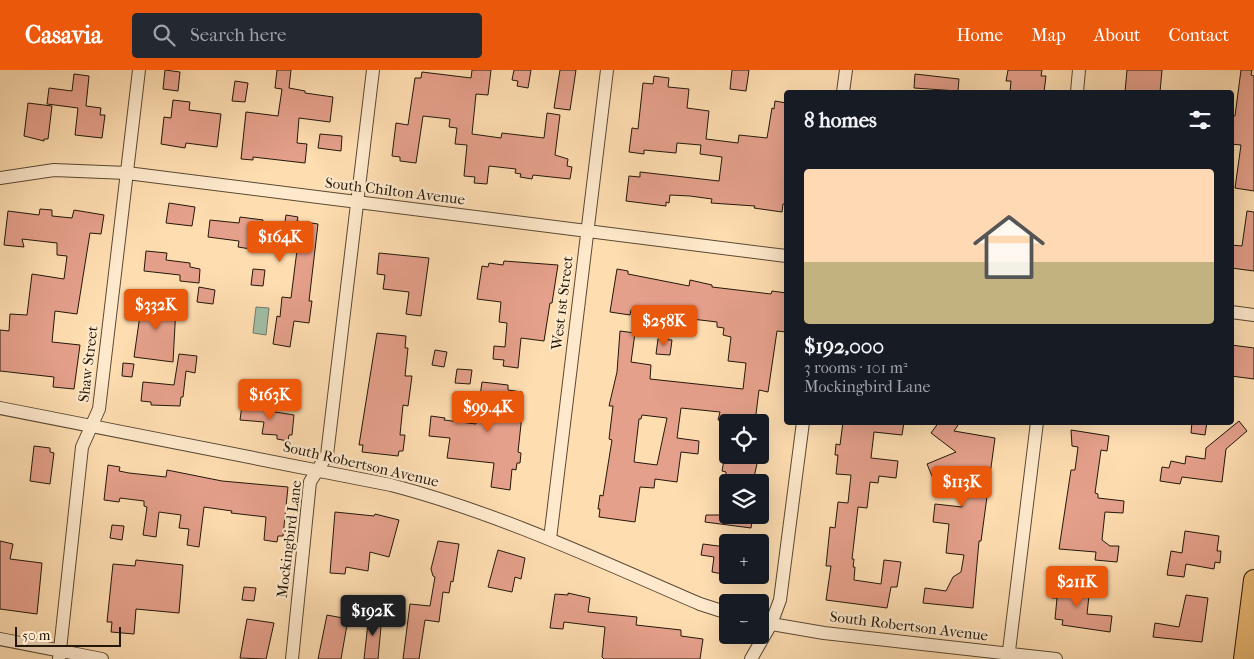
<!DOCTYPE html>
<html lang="en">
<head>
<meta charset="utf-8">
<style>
  body { margin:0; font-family:"IM FELL French Canon",serif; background:#242831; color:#f1f3f6; height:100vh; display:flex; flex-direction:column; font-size:19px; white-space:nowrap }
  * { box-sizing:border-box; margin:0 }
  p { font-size:16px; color:#9ea1a6 }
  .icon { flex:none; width:28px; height:28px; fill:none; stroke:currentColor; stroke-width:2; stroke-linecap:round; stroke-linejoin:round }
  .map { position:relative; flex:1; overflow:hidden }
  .drawer { position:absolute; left:784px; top:20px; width:450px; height:335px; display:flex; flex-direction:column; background:#171b24; border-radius:5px; box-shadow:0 5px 20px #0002 }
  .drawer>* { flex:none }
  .fabs { position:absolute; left:719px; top:344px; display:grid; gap:10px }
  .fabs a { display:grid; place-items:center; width:50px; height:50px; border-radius:5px; background:#171b24; box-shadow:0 5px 20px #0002; font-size:25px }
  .scale { position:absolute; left:15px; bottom:12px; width:106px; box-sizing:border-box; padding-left:5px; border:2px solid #231809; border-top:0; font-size:14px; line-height:18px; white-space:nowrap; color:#231809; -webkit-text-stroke:4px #fee9cc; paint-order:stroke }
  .price { position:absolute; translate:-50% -42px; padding:0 11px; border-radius:5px; background:#ea580c; color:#fff; font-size:16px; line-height:32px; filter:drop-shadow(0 1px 2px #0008) }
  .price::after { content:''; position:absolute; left:50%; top:30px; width:15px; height:11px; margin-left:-8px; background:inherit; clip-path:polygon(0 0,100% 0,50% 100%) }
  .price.selected { background:#222; color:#fff }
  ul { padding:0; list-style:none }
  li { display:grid; align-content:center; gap:10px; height:265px; padding:0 20px }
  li+li { border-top:1px solid #363941 }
  li span { display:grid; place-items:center; height:155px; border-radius:5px; color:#555 }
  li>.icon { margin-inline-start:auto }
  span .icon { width:90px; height:90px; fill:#fffc; stroke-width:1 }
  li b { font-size:21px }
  h2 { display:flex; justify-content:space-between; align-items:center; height:60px; padding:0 20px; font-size:21px }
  header { display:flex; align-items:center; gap:30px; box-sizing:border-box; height:70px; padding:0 25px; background:#ea580c; color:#fff }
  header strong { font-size:24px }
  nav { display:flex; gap:28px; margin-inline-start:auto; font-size:18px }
  .search { width:350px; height:45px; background:#242831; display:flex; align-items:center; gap:12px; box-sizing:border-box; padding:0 18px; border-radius:5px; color:#9ea1a6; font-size:19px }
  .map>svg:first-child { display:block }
  .water { fill:#a1bda6; stroke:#6f7b67 }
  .building { fill:#e5a08b; stroke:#231809; fill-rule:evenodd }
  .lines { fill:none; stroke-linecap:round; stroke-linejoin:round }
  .street-casing { stroke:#5a4933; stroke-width:14 }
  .primary-casing { stroke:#231809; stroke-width:22 }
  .street { stroke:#fee9cc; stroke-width:12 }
  .primary { stroke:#efbe78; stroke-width:20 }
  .labels { text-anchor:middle; stroke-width:4.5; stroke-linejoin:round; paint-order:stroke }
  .street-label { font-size:15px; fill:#231809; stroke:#fee9cc }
</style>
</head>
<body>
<header>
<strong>Casavia</strong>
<div class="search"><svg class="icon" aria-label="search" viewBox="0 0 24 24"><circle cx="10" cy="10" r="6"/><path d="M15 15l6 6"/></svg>Search here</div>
<nav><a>Home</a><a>Map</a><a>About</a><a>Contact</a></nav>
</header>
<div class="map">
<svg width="1254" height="589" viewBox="0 0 1254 589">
  <rect width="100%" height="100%" fill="#feddb1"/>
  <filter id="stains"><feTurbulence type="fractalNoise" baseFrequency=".004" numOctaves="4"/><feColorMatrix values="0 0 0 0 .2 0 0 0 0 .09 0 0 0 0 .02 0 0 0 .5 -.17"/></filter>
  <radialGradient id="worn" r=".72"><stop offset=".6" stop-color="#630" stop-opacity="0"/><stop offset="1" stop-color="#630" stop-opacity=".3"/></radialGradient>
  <!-- water -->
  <path class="water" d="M256,237l13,1 -3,27 -13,-2z"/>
  <!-- building -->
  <path class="building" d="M165,0l15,2 -2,19 -15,-2z
    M277,0h14l-2,18 16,3v2l28,4 -3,25 -31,-4 -2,25 10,1 -2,19 -52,-6v3l-12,-1 5,-47 32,4 4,-27 -7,-1z
    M472,0h19l-3,25 -12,-1 -4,40 29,4 1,-5 42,5 3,-25 13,2 -5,40 13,4 -1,7 5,1 -2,12 -37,-4 -1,4 -12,-2 1,-3 -6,-1 1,-4 -27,-3 -2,18 -13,-1 1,-6 -11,-1 3,-31 -12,-1 2,-16 -8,-1 1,-8 -27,-3 -7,47 -16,-2v-4l-8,-1 4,-33 12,2 7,-47h6l1,-6 49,6z
    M514,0h17l-3,18 -11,-2 1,-5 -6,-1z
    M560,0h16l-6,40 -16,-2z
    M732,0h17l-3,21 -16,-2z
    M1008,0h34l-1,6h5l-2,16h-34l1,-11h-5z
    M1127,0h35l-2,22h-35z
    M1241,0h11l-1,5 3,1v115l-19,-3 6,-43 -10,-1v-29l4,1z
    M74,4l15,2 -3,30 15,2 -1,7h5l-3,23 -27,-3 3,-27 -31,-4 2,-16 23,3z
    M915,4l44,5 -1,12 -44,-3z
    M654,6l15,2 -1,9 21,2 -2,19 22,3 -3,28 32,4 1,-8 28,3 5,-30 2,1 1,-8 11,2v101h-3l-1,8 -28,-4 1,-2 -44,-3 1,-4 -22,-3 -20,-1 -1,8 -3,-1v4l-40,-5 3,-25 11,1v-5l79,9 3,-24 -22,-3 1,-9 -24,-2 -1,10 -32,-3v4l-15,-2 3,-24 6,1 5,-46 10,1z
    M235,11l13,2 -3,19 -13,-1z
    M173,30l17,2 -1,8 32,4 -4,33 -31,-4 -1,5 -24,-4 3,-27 7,1z
    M28,33l24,3 -4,33h-4v2l-20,-5z
    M320,64l22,2 -1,15 -23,-3z
    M169,133l26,4 -3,19 -26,-3z
    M40,139l12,1v6l20,2 2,-8 30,5 -3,19 -11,-1 -13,81 -22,-3 -3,31 28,3 -6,44 -21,-2 1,-10 -54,-6v-41l9,1 1,-17 17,1 5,-41 32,5 3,-23 -10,-1v-12l-35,-4 2,8 -20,-2 4,-34 31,4z
    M1247,141l7,1v59l-23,-3v-23l11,1z
    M286,145l12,2 -1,4 21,3 -9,77h3l-3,22 -15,-2 -4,26 -17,-3 4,-28 3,1 2,-20 9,1 6,-48 -39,-4 -1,4 -19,-3 1,-6 -31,-4 2,-17 29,3 1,-6 23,3 -1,13 21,2z
    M146,181l21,2 -1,7 24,3v4l10,2 -1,14 -19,-2v-6l-36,-4z
    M379,183l50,5 -8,58 -15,-2 3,-22 -26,-3 2,-14 -8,-1z
    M504,191l54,4 -6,38h-2l-6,38 -23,-3 -3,30 -15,-2 1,-6 -11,-1 1,-13 11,1 2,-24 -8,-1 2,-20 -24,-3 5,-33 6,1 1,-4 14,2z
    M253,199l12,1 -2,16 -12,-1z
    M617,199l11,2v3l61,12 1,-6 22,5v2l59,7 1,-3 14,2v39l-9,-1 -9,61 -9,-2 -4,32h-26l-11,-2 2,-8 -39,-4 -4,30 22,3 -1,13 -17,-2 -4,30 -22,-3 -1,9 -14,-1 -5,35 -36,-5 1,-8h-2l2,-14 3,1 9,-56 -3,-1 4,-33h-4l8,-34 3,-41 15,2 -4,29 20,3 -1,14 93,10 3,-26 -18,-2 3,-24 -8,-2 1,-7 -7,-1v-5l-25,-3v-7l-26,-3v2l-5,-1 -1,5 -29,-5 -1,5 -20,-3zM642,345l25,3 -10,47 -23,-3 5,-43h2z
    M199,217l16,3 -2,14 -16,-2z
    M143,224l12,1 -1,9 22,3 -3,55 -39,-5z
    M377,263l29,3 -1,12h3l-3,28h7l-4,30 -5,-1 -3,30h5l-2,16h-4l-1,5 -36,-4 1,-7h-4z
    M658,269l14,1 -2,15 -14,-1z
    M1231,275l23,3v31l-23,-3z
    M435,280l12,2 -3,15 -12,-2z
    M179,284l18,2 -2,17 -9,-2 -3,26h-2l-1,9 -29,-1v-3l-10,-1 2,-19 31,3z
    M123,293l11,1 -2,13 -10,-1z
    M457,299l15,1 -2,14 -15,-1z
    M482,312l26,3v5l14,2 -3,23h3l-4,37 3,1 -1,10h-3l-1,7 -4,-1 -2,21 -19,-3 3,-24 -47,-5 3,-20 -21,-2 2,-20 14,2 -1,2 32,4z
    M242,335l21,2v3l31,5 -2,20h-3l-1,6 -11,-2v-4l-15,-1 2,-12 -24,-2z
    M1239,351l8,10 -21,18 -4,33 -40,-5 -2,7 -20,-3 2,-14 7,1 2,-7 14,3 1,-8 19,3 1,-11z
    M843,352h61l-2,13 -28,-3 -3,26 27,3 -2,17 -17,-2 -1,7 -8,-1 -3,26 -9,-1 -6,52h2l-1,8h2l-1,13 27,4 3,-24 17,2 -4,25h-6l-4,21 -61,-8 5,-34h-5l4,-39 5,1 3,-26 10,1 3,-28 -15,-1 2,-19h-3l1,-11 4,1z
    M939,352h21l-6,9 41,7 -14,103h-2l-6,67 -50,-5 2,-15 21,3 7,-14 8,-5 3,-17 -18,-2 3,-29 -16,-2 2,-18 27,3 3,-32 -6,1 -1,-3 -24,8 -7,-17 29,-12 -25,-19z
    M1192,352h15l-2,13 -14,-2z
    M1071,360l38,6 -2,15 -6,-1 -6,43 3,1v4l26,3 -1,12 -18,-1 -3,28 8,6h9l-2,16 -22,-2 1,-8 -37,-3 12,-79h4l3,-23 -6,-1z
    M34,376l16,2v4l4,1 -4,31 -20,-3z
    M725,385h34l-5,22 -5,-2 -5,5 -18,-4v-4l-4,-1z
    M108,395l12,2 -1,4 10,2 37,4 1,-7 55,11 66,6 -5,49h-5l-1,6 -13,-2 2,-23 -35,-4 1,-2 -28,-4 -5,40 -12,-2 2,-16 -10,-1 2,-13 -22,-3 -3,25 -13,-2 4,-28 -3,-1v-5l-24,-3 -1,4 -15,-2z
    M335,442l39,4 1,-2 24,6 -10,37 -19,-5 -2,19 -22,-4 -1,7 -15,-1z
    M706,445h47l-2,13 -46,-6z
    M112,455l12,1 -2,14 -12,-2z
    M1185,461l34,5 -2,15h4l-1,12 -5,-1 -1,7 -28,-5 -2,13 -17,-2 4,-24 11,2z
    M0,471l13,3 -3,15 32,4 -5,51 -37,-5z
    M438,471l21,3 -6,38 -2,-1 -2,12 -6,-1 -4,30 -14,-2 -6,39h-16l7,-55 20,2 5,-29 -2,-1 -2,-7z
    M703,474l23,3 2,28 -16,-3 2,-15 -13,-2z
    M498,480l27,8 -4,21 -6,-2 -3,15 -24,-5z
    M136,490l47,5 -4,48 -43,-4 -2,25 -23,-2 1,-10h-5l6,-58 22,2z
    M1054,511l36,5 -3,28 25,2 -2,16 -48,-7 1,-5 -8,-1 2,-21h-5z
    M244,517l12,1 -2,13 -12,-1z
    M568,523l22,5 -2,14 49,5 -1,8 45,5v6l22,3 -3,20h-96l-2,-2 3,-30 -41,-5 -1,7 -13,-1 5,-34 13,1z
    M1186,525l22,3 -6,44 -49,-5 2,-14 24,4z
    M369,544l13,2 -4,43h-14z
    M327,545l21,4 -7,40h-23z
    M247,549l27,4 -8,36 -26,-1z"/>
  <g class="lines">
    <defs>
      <path id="street" d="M843,22l3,-22
        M1077,22l2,-22
        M0,108l54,-8 73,3 659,83
        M1231,242l23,3
        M0,338l391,77c107,28 207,75 309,119l28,9
        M550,469l57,-469
        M760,552l64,11 232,26
        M0,569l102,20
        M59,589l23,-212 17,-38 40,-339
        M292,589l18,-177 17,-27 46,-385
        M751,589l20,-35 9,-24 23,-178
        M1008,589l29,-237"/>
      <path id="primary" d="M1244,589l10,-79"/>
    </defs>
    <!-- street casing -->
    <use href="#street" class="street-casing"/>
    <!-- primary casing -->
    <use href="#primary" class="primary-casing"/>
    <!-- street -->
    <use href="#street" class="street"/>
    <!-- primary -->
    <use href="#primary" class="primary"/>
  </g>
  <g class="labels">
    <!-- street labels -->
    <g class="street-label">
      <text transform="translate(395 121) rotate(7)" y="5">South Chilton Avenue</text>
      <text transform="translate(562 233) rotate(-83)" y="5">West 1st Street</text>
      <text transform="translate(88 294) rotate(-83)" y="5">Shaw Street</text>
      <text transform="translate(361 394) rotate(13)" y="5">South Robertson Avenue</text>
      <text transform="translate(289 469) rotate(-83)" y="5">Mockingbird Lane</text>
      <text transform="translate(909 556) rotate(7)" y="5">South Robertson Avenue</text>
    </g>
  </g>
  <rect width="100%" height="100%" filter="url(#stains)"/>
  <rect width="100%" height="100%" fill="url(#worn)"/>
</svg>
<div class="fabs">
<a><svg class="icon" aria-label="locate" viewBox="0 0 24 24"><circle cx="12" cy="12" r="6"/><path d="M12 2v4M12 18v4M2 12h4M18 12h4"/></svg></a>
<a><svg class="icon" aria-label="layers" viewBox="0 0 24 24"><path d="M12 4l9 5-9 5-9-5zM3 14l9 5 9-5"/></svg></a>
<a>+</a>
<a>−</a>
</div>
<div class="scale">50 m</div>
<b class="price" style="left:280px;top:193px">$164K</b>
<b class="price" style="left:156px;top:261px">$332K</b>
<b class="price" style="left:664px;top:277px">$258K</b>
<b class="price" style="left:270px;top:351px">$163K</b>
<b class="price" style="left:488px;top:363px">$99.4K</b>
<b class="price" style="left:962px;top:438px">$113K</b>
<b class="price" style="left:1077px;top:538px">$211K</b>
<b class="price selected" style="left:373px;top:567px">$192K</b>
<section class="drawer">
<h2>8 homes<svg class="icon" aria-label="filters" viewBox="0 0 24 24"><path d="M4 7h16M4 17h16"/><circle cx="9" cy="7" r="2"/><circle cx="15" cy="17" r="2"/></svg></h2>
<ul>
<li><span style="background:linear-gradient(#ffd9b3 60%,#c2b280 0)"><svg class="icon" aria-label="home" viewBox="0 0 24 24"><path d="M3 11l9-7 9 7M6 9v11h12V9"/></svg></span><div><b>$192,000</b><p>3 rooms · 101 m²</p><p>Mockingbird Lane</p></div></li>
</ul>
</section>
</div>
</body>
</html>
